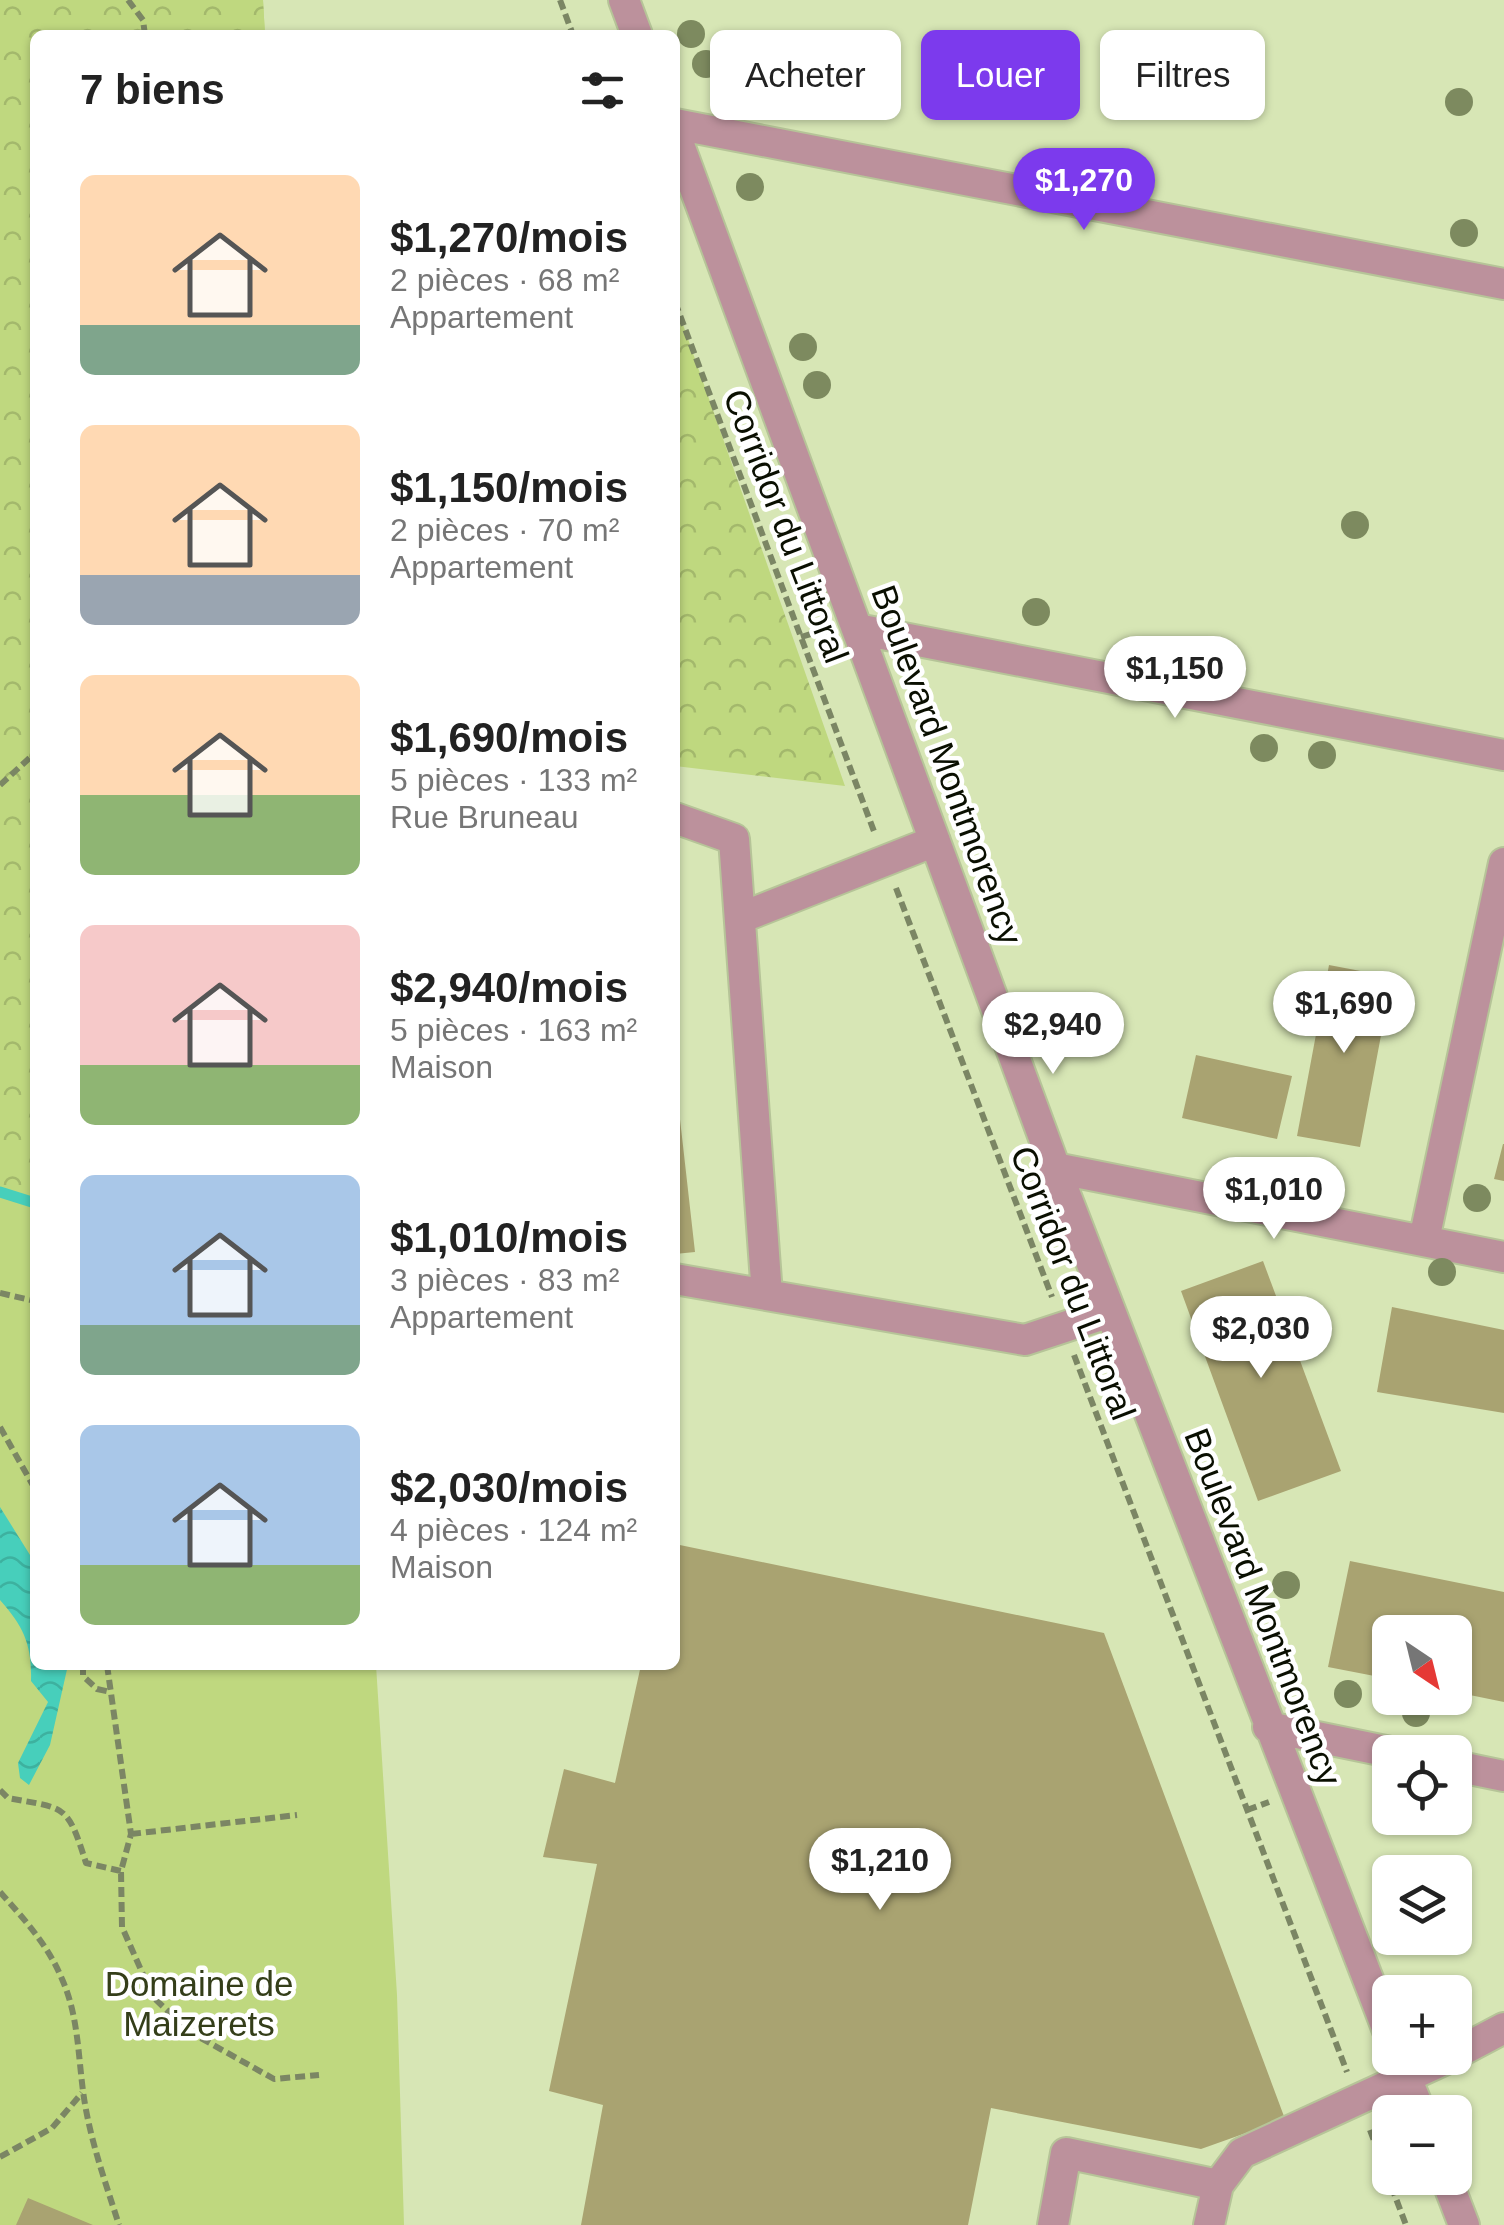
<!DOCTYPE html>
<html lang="fr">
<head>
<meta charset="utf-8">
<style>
  body { margin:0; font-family:Arial,sans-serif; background:#f6f6f6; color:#222; height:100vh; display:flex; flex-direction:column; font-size:38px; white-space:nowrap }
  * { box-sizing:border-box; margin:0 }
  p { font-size:32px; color:#767676 }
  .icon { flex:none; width:55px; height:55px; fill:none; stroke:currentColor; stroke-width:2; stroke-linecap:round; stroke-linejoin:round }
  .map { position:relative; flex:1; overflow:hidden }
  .details { position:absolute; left:30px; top:30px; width:650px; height:1640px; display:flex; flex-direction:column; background:#fff; border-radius:15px; box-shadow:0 2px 8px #0004 }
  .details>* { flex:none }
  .top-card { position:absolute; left:710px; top:30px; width:642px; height:90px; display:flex; gap:20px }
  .needle { width:65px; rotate:145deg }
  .fabs { position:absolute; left:1372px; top:1615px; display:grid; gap:20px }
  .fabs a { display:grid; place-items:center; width:100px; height:100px; border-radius:15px; background:#fff; box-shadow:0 2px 8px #0004; font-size:50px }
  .price { position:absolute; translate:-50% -85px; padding:0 22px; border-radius:35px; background:#fff; color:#222; font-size:32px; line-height:65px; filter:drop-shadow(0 2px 5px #0008) }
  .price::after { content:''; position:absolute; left:50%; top:60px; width:30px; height:22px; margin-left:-15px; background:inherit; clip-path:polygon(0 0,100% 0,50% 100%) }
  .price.selected { background:#7c3aed; color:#fff }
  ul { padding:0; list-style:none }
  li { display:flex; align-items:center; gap:30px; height:250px; padding:0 50px }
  li span { display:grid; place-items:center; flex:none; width:280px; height:200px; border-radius:15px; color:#555 }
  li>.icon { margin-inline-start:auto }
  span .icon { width:120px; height:120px; fill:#fffc; stroke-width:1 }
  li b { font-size:42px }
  h2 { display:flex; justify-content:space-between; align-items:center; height:120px; padding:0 50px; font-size:42px }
  .pill { padding:0 35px; border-radius:15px; background:#fff; box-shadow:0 2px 8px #0004; font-size:35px; line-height:90px }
  .pill.selected { background:#7c3aed; color:#fff }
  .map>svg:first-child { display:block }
  .green { fill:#bfd87f }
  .forest { fill:url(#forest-crowns) }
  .water { fill:url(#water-waves) }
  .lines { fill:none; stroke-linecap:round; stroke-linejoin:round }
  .stream { stroke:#47cfbb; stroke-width:11 }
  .building { fill:#a9a371 }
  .minor-casing { stroke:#b6c498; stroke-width:34 }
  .path { stroke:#7b8664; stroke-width:6; stroke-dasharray:10 5; stroke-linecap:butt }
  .minor { stroke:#bc919c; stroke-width:30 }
  .tree { fill:#7d8a5f }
  .labels { text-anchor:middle; stroke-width:9; stroke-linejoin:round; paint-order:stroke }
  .street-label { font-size:35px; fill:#0a0f01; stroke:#fff }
  .park-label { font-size:35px; fill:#343e19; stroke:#fff }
</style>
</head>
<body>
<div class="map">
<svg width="1504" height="2225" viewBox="0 0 1504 2225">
  <defs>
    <pattern id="forest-crowns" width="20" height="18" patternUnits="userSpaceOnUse" patternTransform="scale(2.5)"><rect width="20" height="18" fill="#bfd87f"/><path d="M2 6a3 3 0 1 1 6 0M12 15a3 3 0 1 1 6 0" fill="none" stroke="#a3b86c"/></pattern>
    <pattern id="water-waves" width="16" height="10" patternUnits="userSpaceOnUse" patternTransform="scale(2.5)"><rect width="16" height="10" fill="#47cfbb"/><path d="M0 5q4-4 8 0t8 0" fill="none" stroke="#3db19f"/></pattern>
  </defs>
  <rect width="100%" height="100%" fill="#d7e6b5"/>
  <!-- green -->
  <path class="green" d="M0,0h263l2,35h-230v1630h341l21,330 7,230h-404z"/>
  <!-- forest -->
  <path class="forest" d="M0,0h263l2,35h-230v1167l-35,-11z
    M675,302l170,484 -170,-20z"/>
  <!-- water -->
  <path class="water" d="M0,1507l35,56v102h33l-18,80 -21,40 -9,-7 -2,-15 30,-61 -17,-21c1,-36 -7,-54 -31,-81z"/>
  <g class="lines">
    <!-- stream -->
    <path class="stream" d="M0,1192l35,11"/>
  </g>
  <!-- building -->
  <path class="building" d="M1329,965l63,12 -32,170 -63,-11z
    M1196,1055l96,21 -15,63 -95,-21z
    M675,1075l20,177 -20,2z
    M1503,1144h1v37l-10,-2z
    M1263,1261l78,210 -83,30 -77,-210z
    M1392,1307l112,23v83l-127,-21z
    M675,1544l429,89 181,486 -84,30 -210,-41 -23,117h-387l22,-120 -54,-14 48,-227 -54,-7 21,-88 51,14 26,-118h34z
    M1350,1561l154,31v110l-49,-10v-60h-65v47l-62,-12z
    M28,2198l65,27h-77z"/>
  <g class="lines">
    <defs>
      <path id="minor" d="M624,0l13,35
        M675,124l829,160
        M675,134l380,1034 335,868
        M857,629l647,126
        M675,818l59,21 33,456
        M740,918l195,-77
        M1055,1168l449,89
        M1424,1240l80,-377
        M675,1279l350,61 85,-28
        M1268,1727l122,25
        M1455,1766l49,10
        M1455,2054l49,-26
        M1398,2058l22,54
        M1446,2178l18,47
        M1218,2185l24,-32 206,-95
        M1053,2225l13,-72 152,32 -9,40"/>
    </defs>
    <!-- minor casing -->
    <use href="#minor" class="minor-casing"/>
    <!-- path -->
    <path class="path" d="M128,0l15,20 2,15
      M560,0l13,35
      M675,302l200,532
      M801,637l23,-7
      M0,785l35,-32
      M896,888l156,409
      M0,1293l35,8
      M1074,1355l273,717
      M0,1427l35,62
      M83,1665v11l14,13 14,3
      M107,1665l24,169 -10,37 1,56 31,70 37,35 84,47 45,-4
      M0,1790l8,8c58,11 59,5 78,65l35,8
      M1247,1810l22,-8
      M131,1834l166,-19
      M0,1892c24,27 48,53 62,87 16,36 16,74 21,112 6,46 22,90 36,134
      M1370,2130l36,95
      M0,2157l52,-29 30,-35"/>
    <!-- minor -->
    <use href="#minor" class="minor"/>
  </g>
  <!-- trees -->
  <g class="tree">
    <circle cx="691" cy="34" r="14"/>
    <circle cx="706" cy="64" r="14"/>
    <circle cx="1459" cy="102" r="14"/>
    <circle cx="750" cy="187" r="14"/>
    <circle cx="1464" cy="233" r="14"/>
    <circle cx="803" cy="347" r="14"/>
    <circle cx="817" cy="385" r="14"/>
    <circle cx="1355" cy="525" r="14"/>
    <circle cx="1036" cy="612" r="14"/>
    <circle cx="1264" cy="748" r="14"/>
    <circle cx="1322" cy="755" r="14"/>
    <circle cx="1477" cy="1198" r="14"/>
    <circle cx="1442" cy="1272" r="14"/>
    <circle cx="1286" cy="1585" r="14"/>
    <circle cx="1348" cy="1694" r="14"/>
    <circle cx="1416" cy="1713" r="14"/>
  </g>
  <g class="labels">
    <!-- street labels -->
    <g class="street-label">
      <text transform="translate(786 526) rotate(69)" y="12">Corridor du Littoral</text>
      <text transform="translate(947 765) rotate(70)" y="12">Boulevard Montmorency</text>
      <text transform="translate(1073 1283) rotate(69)" y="12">Corridor du Littoral</text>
      <text transform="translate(1263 1607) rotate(69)" y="12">Boulevard Montmorency</text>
    </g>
    <!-- park labels -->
    <g class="park-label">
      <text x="199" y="1996">Domaine de<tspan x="199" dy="40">Maizerets</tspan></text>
    </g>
  </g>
</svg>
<div class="fabs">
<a><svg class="needle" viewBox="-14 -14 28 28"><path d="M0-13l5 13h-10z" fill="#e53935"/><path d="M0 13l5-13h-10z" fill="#767676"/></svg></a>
<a><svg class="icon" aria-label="locate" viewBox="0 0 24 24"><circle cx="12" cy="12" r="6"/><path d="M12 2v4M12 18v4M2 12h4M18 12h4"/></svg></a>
<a><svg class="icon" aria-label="layers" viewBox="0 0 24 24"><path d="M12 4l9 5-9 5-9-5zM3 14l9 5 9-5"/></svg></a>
<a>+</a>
<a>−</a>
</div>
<b class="price selected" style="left:1084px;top:233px">$1,270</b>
<b class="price" style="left:1175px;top:721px">$1,150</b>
<b class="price" style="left:1344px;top:1056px">$1,690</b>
<b class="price" style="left:1053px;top:1077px">$2,940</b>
<b class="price" style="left:1274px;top:1242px">$1,010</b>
<b class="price" style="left:1261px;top:1381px">$2,030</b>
<b class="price" style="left:880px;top:1913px">$1,210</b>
<div class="top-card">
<a class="pill">Acheter</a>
<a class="pill selected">Louer</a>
<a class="pill">Filtres</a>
</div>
<section class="details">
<h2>7 biens<svg class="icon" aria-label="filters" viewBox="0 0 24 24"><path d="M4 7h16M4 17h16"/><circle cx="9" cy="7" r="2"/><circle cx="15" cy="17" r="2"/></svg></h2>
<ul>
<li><span style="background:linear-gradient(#ffd9b3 75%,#7fa58c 0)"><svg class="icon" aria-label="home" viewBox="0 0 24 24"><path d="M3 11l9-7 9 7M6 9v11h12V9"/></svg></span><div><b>$1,270/mois</b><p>2 pièces · 68 m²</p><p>Appartement</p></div></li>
<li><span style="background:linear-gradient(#ffd9b3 75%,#9aa5b1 0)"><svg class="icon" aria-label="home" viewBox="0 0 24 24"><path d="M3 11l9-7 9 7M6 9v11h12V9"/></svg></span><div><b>$1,150/mois</b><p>2 pièces · 70 m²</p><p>Appartement</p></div></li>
<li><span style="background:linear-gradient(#ffd9b3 60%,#8fb573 0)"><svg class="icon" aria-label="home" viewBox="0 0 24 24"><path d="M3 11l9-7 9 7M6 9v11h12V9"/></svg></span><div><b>$1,690/mois</b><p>5 pièces · 133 m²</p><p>Rue Bruneau</p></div></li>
<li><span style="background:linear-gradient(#f6c9c9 70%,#8fb573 0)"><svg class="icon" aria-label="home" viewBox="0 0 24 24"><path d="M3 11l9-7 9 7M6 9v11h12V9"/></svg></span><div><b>$2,940/mois</b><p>5 pièces · 163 m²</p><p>Maison</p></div></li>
<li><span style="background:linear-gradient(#a9c7e8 75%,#7fa58c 0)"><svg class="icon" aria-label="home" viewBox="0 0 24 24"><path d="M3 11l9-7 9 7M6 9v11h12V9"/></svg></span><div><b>$1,010/mois</b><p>3 pièces · 83 m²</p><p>Appartement</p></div></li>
<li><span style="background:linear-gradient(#a9c7e8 70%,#8fb573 0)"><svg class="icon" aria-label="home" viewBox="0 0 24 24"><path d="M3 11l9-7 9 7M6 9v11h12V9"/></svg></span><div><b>$2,030/mois</b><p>4 pièces · 124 m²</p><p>Maison</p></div></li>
</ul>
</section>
</div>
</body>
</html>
